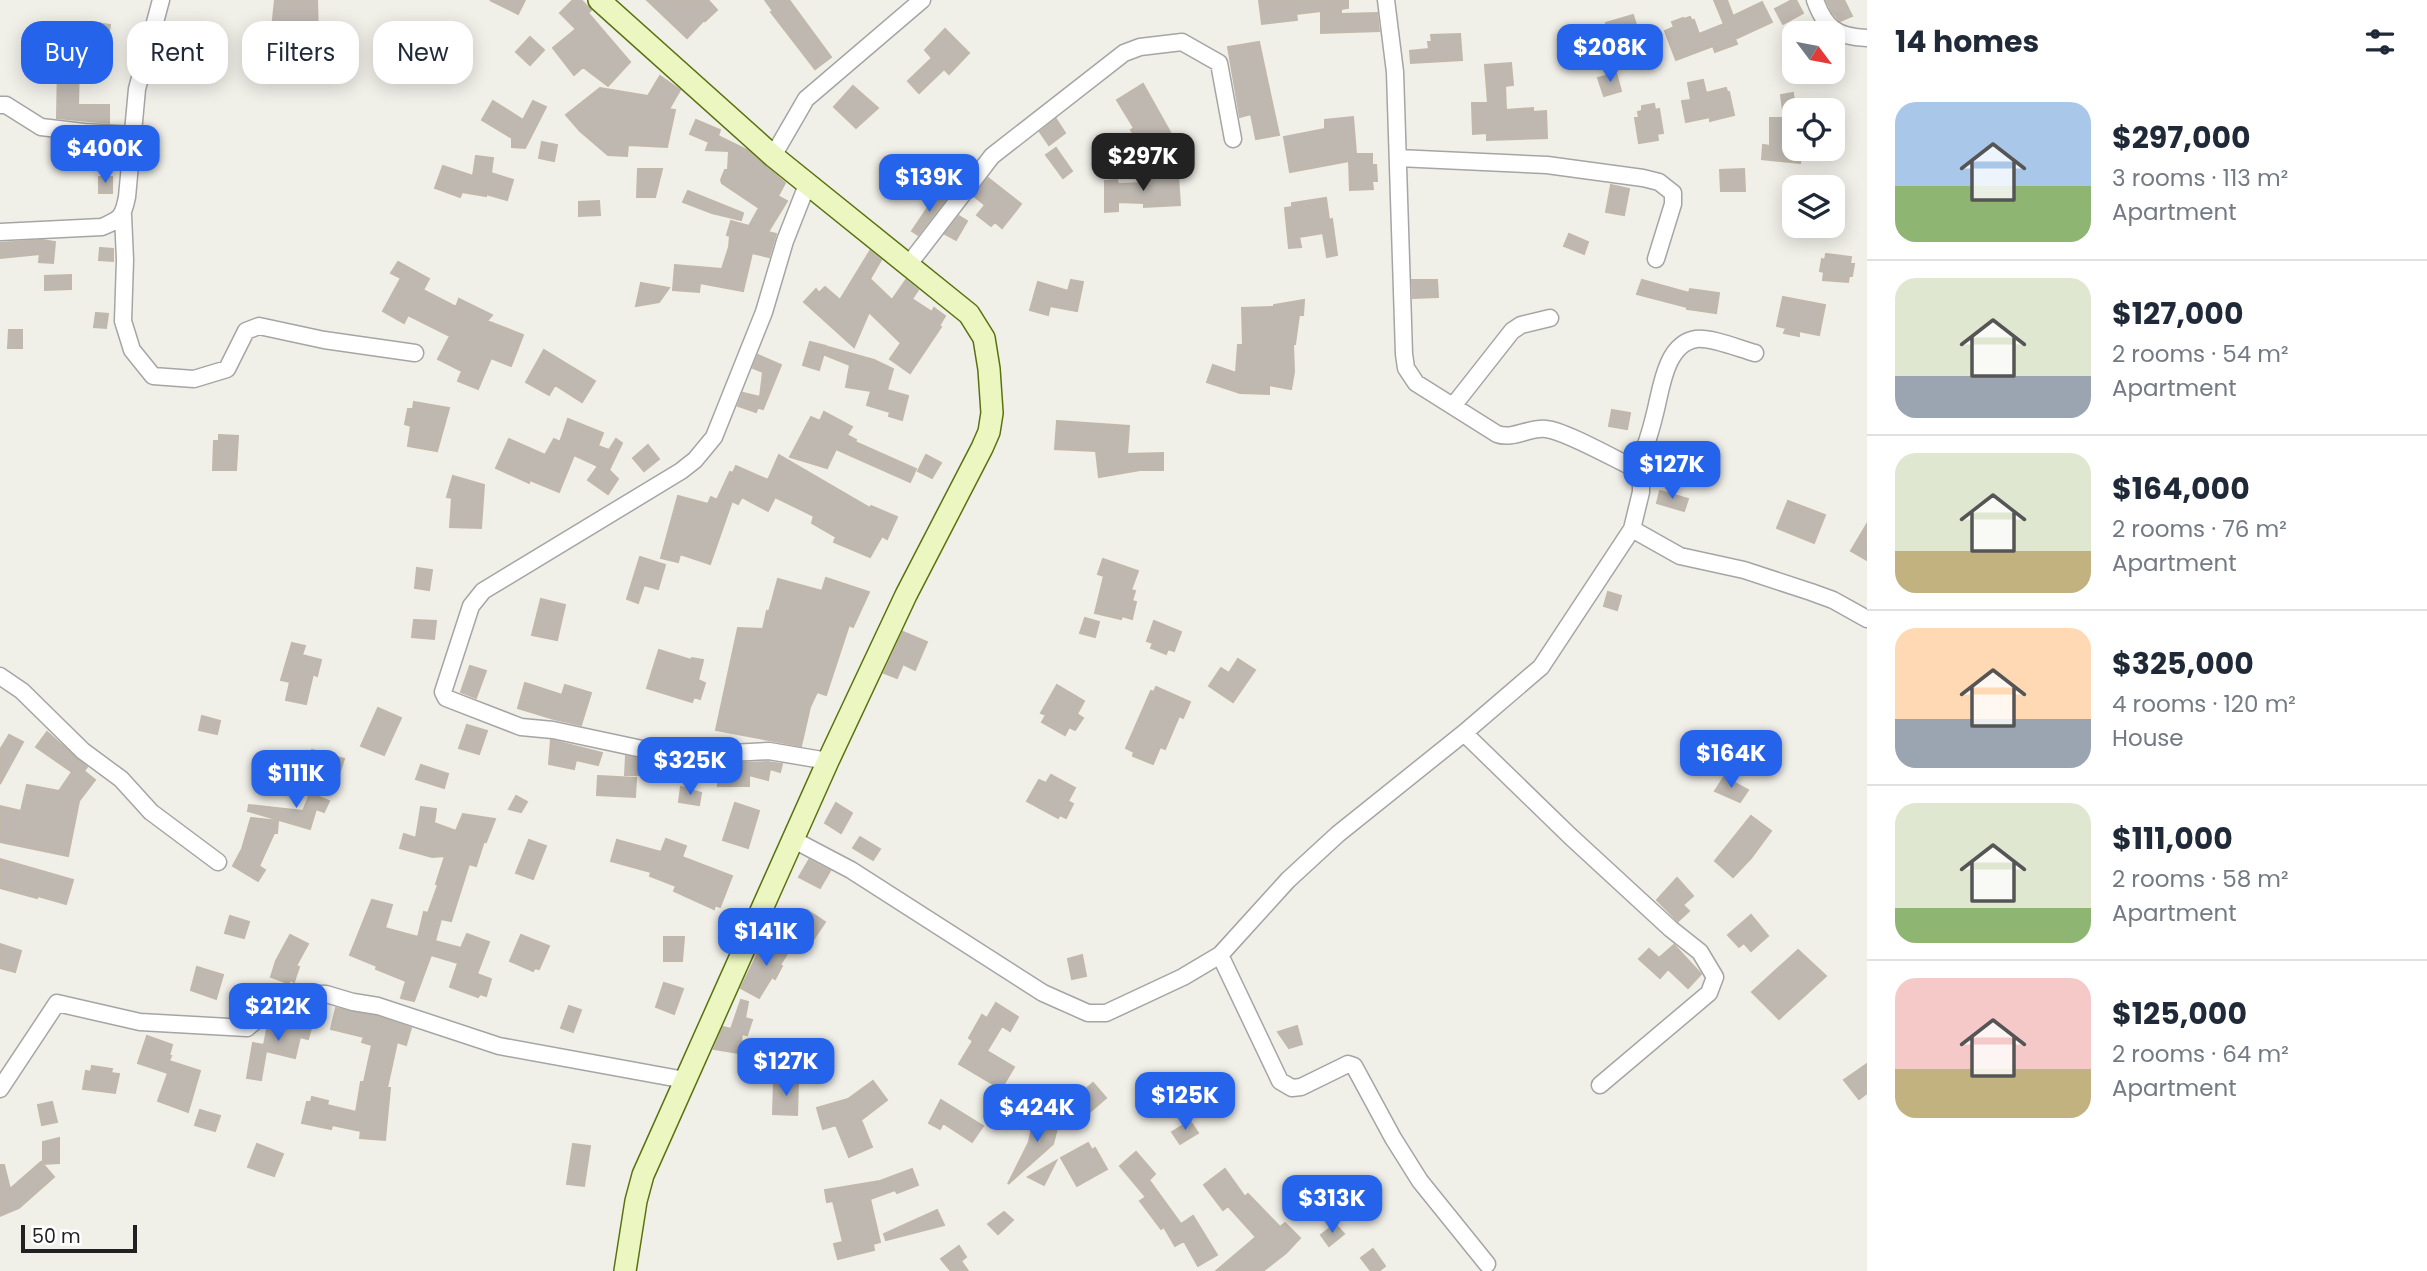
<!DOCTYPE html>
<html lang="en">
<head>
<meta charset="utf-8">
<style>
  body { margin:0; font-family:Poppins,sans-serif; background:#f6f6f7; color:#1f2937; height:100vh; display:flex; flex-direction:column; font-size:26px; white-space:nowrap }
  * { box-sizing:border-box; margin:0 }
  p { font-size:23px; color:#747a83 }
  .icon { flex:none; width:38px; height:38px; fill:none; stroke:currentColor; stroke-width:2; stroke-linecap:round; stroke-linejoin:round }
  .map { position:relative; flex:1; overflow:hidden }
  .side { display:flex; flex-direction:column; background:#fff; width:560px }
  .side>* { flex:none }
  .top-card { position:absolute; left:21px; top:21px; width:665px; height:63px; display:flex; gap:14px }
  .needle { width:46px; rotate:122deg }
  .buttons { position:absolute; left:1782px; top:21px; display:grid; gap:14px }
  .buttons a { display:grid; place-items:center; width:63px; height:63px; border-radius:14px; background:#fff; box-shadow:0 4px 18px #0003; font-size:35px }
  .scale { position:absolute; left:21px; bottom:18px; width:116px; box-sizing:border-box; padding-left:7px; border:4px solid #212121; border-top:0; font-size:19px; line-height:24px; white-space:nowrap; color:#212121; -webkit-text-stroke:5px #fff; paint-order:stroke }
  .price { position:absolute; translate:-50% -60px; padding:0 16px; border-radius:14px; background:#2563eb; color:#fff; font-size:23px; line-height:46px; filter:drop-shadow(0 2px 4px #0008) }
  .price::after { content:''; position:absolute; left:50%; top:42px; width:21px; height:16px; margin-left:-10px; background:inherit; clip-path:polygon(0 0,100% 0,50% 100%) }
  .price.on { background:#222; color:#fff }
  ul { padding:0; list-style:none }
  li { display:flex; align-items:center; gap:21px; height:175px; padding:0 28px }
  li+li { border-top:2px solid #e0e1e3 }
  li span { display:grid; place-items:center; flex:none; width:196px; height:140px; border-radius:21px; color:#555 }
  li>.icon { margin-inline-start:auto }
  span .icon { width:84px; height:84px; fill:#fffc; stroke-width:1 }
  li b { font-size:30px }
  h2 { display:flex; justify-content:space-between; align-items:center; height:84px; padding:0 28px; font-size:30px }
  .pill { padding:0 24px; border-radius:21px; background:#fff; box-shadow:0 4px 18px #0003; font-size:24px; line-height:63px }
  .pill.on { background:#2563eb; color:#fff }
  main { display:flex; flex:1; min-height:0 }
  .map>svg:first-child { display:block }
  .building { fill:#beb8b1; stroke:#c1b8ab; stroke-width:2 }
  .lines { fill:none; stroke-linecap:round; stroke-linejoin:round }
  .street-casing { stroke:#a5a5a5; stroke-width:19 }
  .secondary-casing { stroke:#59720d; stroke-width:24 }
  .street { stroke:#fff; stroke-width:16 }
  .secondary { stroke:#ecf6c1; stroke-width:21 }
</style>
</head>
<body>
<main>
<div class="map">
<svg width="1867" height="1271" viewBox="0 0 1867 1271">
  <rect width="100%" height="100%" fill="#f0efe8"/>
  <!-- building -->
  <path class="building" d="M275,0h42l1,37 14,2 -4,25 -43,-6 1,-8 -16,-2z
    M490,0h35l-7,14z
    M573,0h8l10,10 -3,3 42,49 -22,24 -25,-19 -9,8 -21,-27 23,-19 -16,-16z
    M647,0h61l9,10 -12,11 -1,-1 -17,18z
    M765,0h24l42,57 -16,12 -44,-57 2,-1z
    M1259,0h89v8l-7,1v5l36,-1 2,18 -58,2v-22l-25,3 1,6 -35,4z
    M1714,0h13l6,16 29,-14 10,20 -37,17 2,5 -22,8 -2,-6 -37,14 -11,-29 9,-4 -2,-5 11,-4 1,1 6,-2 2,4 2,-1 5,14 25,-10z
    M1792,0h4l7,13 -20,11 -8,-15z
    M1826,0h18l8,16 -12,5 -8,-9z
    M1633,15l13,42 -27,8 -13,-42z
    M92,22l18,3 -5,36 -16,-1z
    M945,29l24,24 -20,21 -5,-5 -25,24 -11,-12 24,-23 -7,-8z
    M1460,34l2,26 -51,3 -1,-12 19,-2 -1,-7h4l-1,-7z
    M530,37l14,13 -14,15 -14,-13z
    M1259,42l20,93 -23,4 -5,-25 -11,3 -12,-70z
    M79,63l-1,42h31v18l-52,-5 1,-53z
    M1511,63l2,22 -8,1 1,24 27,-2v4l13,-1 1,27 -60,2v-7l-14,1 -1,-31h16l-3,-38z
    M1616,73l5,18 -17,5 -6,-18z
    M660,76l20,14 -11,19 6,1 -8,37 -39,-2 -1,11 -19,-1 -28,-24 -14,-16 34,-27 48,8z
    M1703,80l3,13 20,-5 1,4h2l5,23 -24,6v-4l-24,5 -4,-21 9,-1 -3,-17z
    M1143,84l32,57 -22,14 -11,-18 -4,3 -7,-10 3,-2 -17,-28z
    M853,86l25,22 -22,20 -22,-21z
    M1793,93l2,17 -1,39 8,1 -2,13 -38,-4 1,-14 7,1v-28h14l-3,-23z
    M493,101l30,19 10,-19 13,6 -21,41 -13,-1v-9l-30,-18z
    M1654,104l1,6 4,-1 4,24 -6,1 1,6 -19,3 -4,-25h4l-1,-6 4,-1v-5z
    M1353,117l3,37h16v11h4l1,16h-5l1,8 -23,1 -1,-29 -59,11 -6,-35 41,-8v-9z
    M1056,119l9,14 -16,12 -9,-13z
    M696,120l24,10 -2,6 29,14 38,33 -7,13 9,5 -19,31 8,2 -7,23 -17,-4 -9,38 -43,-8 -1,9 -26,-2 2,-25 47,4 7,-22 1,-11 -3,-1 4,-14 18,5 10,-18 -37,-25 -1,-3 4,-10h3l1,-19 -23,-1 3,-8 -19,-8z
    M542,142l15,3 -3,16 -15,-3z
    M84,143l23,1v3l4,1 -3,21 -28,-5z
    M1056,148l16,23 -9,7 -17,-23z
    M476,156l17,2 -2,15 22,7 -6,20 -21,-6v2l-24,-4 -2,5 -25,-9 8,-22 30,10z
    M936,159l6,7 6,-4 11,13 -23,19 -11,-14 6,-5 -5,-7z
    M638,169h24l-7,28h-18z
    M1744,169l1,22h-24l-1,-21z
    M1178,176l2,29 -36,2v-4l-26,-1v9l-13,1v-31l12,-1 1,4 25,-1 -1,-4z
    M99,177h13v16h-13z
    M988,178l33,26 -19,24 -7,-6 -4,4 -14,-11 8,-10 -11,-9z
    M1611,185l18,4 -5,26 -18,-3z
    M688,191l55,22 -2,7 -29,-7 -29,-11z
    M937,194l8,6 -27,35 -6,-4z
    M1326,198l3,22 3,-1 5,36 -10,2 -4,-24 -24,4 2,10 -12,1 -4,-40 7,-1v-4z
    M599,201l1,14 -21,1v-14z
    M959,216l8,5 -11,19 -11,-6z
    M1569,234l19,8 -4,12 -20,-8z
    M42,240l13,2 -2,21 -14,-1 1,-8 -40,4v-15z
    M100,248l13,1v12l-14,-1z
    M870,251l11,9 -11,19 22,21 14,-20 12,10 -6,9 20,13 2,-4 11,8 -6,10 2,1 -31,46 -20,-14 11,-16 -32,-31 -15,35 -50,-45 12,-13 3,4 6,-6 15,13z
    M1826,254l25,3 -1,7h4l-2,12h-3l-1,6 -25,-2 1,-8 -4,-1 2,-12 3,1z
    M398,262l31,17 -6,11 33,17 3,-8 33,16 -5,6 36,14 -12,31 -20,-8 -13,31 -20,-8 4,-10 -24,-12 12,-23 -42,-21 -4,8 -21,-12 18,-33 -10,-5z
    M71,275v14l-26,1v-14z
    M1071,280l12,2 -6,29 -27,-5 -2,9 -18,-5 8,-28 30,9z
    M1412,280h25l1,17 -25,1z
    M1642,280l47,13 1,-4 29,4 -3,20 -29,-4v-2l-50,-13z
    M641,283l28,5 -10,14 -23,4z
    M1783,297l42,8 -6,30 -20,-4v5l-15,-3 2,-5 -9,-2z
    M1304,300l-1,15h-4l-4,29h-2l1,28 -3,17 -22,-4v9l-29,-1 -33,-11 6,-17 23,8 2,-28h5l-1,-37 32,-1v-2z
    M96,313l12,1 -2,14 -12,-1z
    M9,330h13v18h-14z
    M810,342l16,4 -7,24 -16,-5z
    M828,347l46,13 19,9 -6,21 21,6 -6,24 -13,-4 1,-4 -23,-7 4,-14 -25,-4 4,-22 -25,-10z
    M544,350l51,31 -13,21 -27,-17 -6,10 -23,-13z
    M758,355l23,10 -18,44 -4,-1 1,-7 -4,11 -18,-6 5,-13 17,4 3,-25 -10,-4z
    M414,402l35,6 -12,43 -29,-5 3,-20 -6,-2 3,-15h5z
    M1612,410l18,3 -3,16 -18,-3z
    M824,412l28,15 -5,8 9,5 -1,2 61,27 -6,13 -74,-33 -9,19 -37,-11 21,-40 9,4z
    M568,419l35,14 -5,13 11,4 7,-11 6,4 -13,27 9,9 -10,15 -20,-14 10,-14 -24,-11 -15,37 -29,-12 -1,3 -33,-15 13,-29 36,16 9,-16 6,3z
    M1057,421l72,5 -2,28 36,-1v17h-23l-41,7 -3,-26 -41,-2z
    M219,435l19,1 -2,34h-23l1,-29h5z
    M648,445l11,14 -15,12 -11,-13z
    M779,455l91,53 1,-2 26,11 -10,22 -5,-3 -12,21 -36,-15 2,-5 -24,-14 2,-7 -39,-19 -7,14 -26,-14 -4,7 -6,-3 -22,63 -30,-10 -2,8 -17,-4 17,-62 30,8 3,-7 6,3 13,-28 3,1 3,-7 32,14z
    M926,455l15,8 -9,15 -14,-7z
    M453,476l31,9 -3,43 -31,-1 2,-29 -5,-1z
    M1660,491l28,8 -4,12 -27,-8z
    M1788,501l37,14 -11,28 -37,-15z
    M1867,524v36l-16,-9z
    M640,557l25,8 -7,24 -14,-4 -6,18 -11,-4z
    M1103,559l35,12 -7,19 4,1 -3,10 4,1 -4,17 -10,-3 -1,3 -26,-6 9,-37 -6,-2z
    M417,568l15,2 -3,20 -14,-2z
    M826,578l43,14 -16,35 -4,-2 -23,70 -9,-3 -7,15 -9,39 -85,-16 22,-102 25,1 4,-18 2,1 9,-33 44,12z
    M1608,592l13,4 -4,14 -13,-4z
    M541,599l24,6 -8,35 -25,-5z
    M1085,618l14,4 -4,15 -15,-4z
    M414,620l22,1 -2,18 -22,-2z
    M1154,621l27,11 -7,19 -6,-2 -2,5 -15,-6 2,-5 -6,-2z
    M903,632l24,10 -12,28 -12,-6 -6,14 -13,-5z
    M292,643l13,3 -3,9 19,5 -4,16 -4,-2 -7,30 -20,-4 4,-18 -9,-2z
    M659,650l32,10 1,-2 11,2 -5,20 7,3 -5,16 -6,-2 -2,5 -45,-14z
    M1238,659l17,11 -22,32 -24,-16 12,-18 8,5z
    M470,666l16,5 -10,27 -15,-6z
    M525,683l37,12 3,-10 26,8 -10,32 -27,-6 -36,-11z
    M1057,685l27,16 -7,13 6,4 -8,12 -6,-3 -4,8 -23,-13 4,-7 -5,-2z
    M1156,687l34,15 -7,16 -4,-2 -14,33 -5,-2 -7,17 -20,-8 1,-4 -8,-4 25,-57 3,1z
    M378,708l23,10 -17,37 -23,-9z
    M202,716l18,5 -3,13 -18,-4z
    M467,725l20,6 -8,23 -20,-6z
    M47,732l40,35 -3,4 11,9 -16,21 -11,55 -68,-14v-36l21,5 6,-26 32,6 13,-19 -36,-25z
    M9,735l14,7 -23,42v-34z
    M551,740l51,13 -4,12 -22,-5 -2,9 -25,-5z
    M312,750l32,9 -5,15 -31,-10z
    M626,756l21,5v14h-22z
    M768,762l14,2 -2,8 -10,-3 -2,11 -19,-5v11h-31v-22z
    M421,765l27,9 -4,14 -28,-9z
    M1051,775l24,13 -7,13 5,3 -7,14 -6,-3 -2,3 -31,-17 12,-21 7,3z
    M598,776l38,2 -1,19 -38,-2z
    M1724,777l24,13 -8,12 -25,-11z
    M315,782l8,2 -4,13 10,4 -5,11 -8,-3 -6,20 -62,-18 1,-6 54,6z
    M681,787l20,6 -2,12 -20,-3z
    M516,796l11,6 -6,10 -12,-3z
    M735,803l24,8 -11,37 -25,-8z
    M836,803l16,10 -11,20 -16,-10z
    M421,807l15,2 -2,14 22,8 7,-17 32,5 -9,23 -2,-1 -8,25 -7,-2 -18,57 -10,-2 -6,22 26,7 6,-14 22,8 -12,32 14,5 -5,17 -6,-2 -2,3 -28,-10 8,-24 -27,-8 -17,46 -13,-3 5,-17 -30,-12 1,-3 -27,-11 22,-55 20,5 -7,23 33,9 6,-25 4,1 10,-28 -2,-1 9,-28 -13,1 -32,-9 4,-14 12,4z
    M1751,816l20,15 -20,27 -18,19 -18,-16z
    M251,818l27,3 -1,12h-3l-15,33 6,4 -7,11 -25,-15 9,-17z
    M860,837l20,12 -7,11 -20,-12z
    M666,839l20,7 -4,11 50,19 -12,31 -5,-2 -1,4 -40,-18 2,-5 -26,-10 1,-4 -40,-11 6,-21 44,12z
    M529,840l17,6 -13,33 -17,-6z
    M0,859l73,21 -7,24 -28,-8 -1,2 -37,-10z
    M809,860l21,11 -10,17 -21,-11z
    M1677,878l16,18 -10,9 6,6 -11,10 -21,-21z
    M807,910l18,12 -18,27 -18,-11z
    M1751,915l17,21 -17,15 -7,-8 -5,4 -11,-12z
    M230,916l19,6 -5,16 -19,-5z
    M290,935l18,9 -12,22 3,1 -5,15 -3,-2 -3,3 -17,-6 5,-16z
    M521,935l28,11 -10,23 -4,-1 -2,3 -23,-10z
    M664,937h20l-2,24h-18z
    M774,937l17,10 -11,18 2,1 -7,13 -3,-2 -13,21 -18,-10 17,-35 4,3z
    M0,944l21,7 -6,21 -15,-4z
    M1674,945l27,29 -13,14 -20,-19 -8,9 -21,-19 10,-10 10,9z
    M1798,950l28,26 -47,43 -27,-27z
    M1082,955l4,21 -14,3 -4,-20z
    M197,967l26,8 -7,24 -25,-9z
    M664,983l19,6 -9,25 -18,-7z
    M741,1000l7,2 -3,16 7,2 -5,15 -5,-1 -3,19 -25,-4 9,-22 8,2z
    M996,1003l22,14 -8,14 -8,-5 -15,25 27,16 -13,22 -42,-25 14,-23 -4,-3 13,-23 5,3z
    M569,1006l12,4 -8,22 -12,-4z
    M336,1008l40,8 35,12 -5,17 -9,-3 -10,46h3l-5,52 -25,-2 1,-7 -29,-6 -1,4 -29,-6 5,-21h4l1,-5 16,4 -1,4 29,7 5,-30h3l8,-37 -10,-3 2,-5 -33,-8z
    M295,1016l18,5 -5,18 -8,-2 -5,21 -29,-7 -5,29 -14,-2 6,-35 11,2 4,-21 4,-3 20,4z
    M1297,1026l5,18 -13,4 -11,-16z
    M147,1036l25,9 -3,11h2l-2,5 31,10 -12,41 -30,-11 10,-28 -30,-10z
    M1867,1064v29l-8,6 -15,-19z
    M92,1066l20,3 -1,4 8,1 -4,19 -32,-4 3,-18 5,1z
    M774,1081h24l-1,34 -24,-1z
    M873,1081l14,19 -26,20 11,27 -23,10 -13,-32 -13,4 -6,-21 31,-9z
    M1093,1083l13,15 -20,17 -13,-15z
    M941,1100l42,26 -11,16 -29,-19 -3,6 -11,-6z
    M52,1102l5,20 -15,3 -4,-20z
    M200,1110l20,6 -5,15 -20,-6z
    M1034,1119l24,5 -5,20 -45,40 21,-42z
    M1190,1121l8,12 -18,11 -8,-12z
    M59,1138v25l-16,1v-22z
    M1088,1143l4,7 3,-2 12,21 -30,17 -16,-28z
    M257,1144l26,10 -9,22 -26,-9z
    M573,1144l17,2 -6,40 -17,-2z
    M1136,1152l19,22 -6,6 32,44 12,-8 24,39 -19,11 -14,-25 -9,5 -11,-19 -3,2 -21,-28 6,-4 -26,-31z
    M1056,1161l-12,24 -16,-8z
    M41,1162l13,15 -35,31 -19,8v-51h4l6,24z
    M912,1169l6,16 -21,8 -2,-3 -25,9 10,43 -7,2 1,6 -36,9 -4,-15 9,-2 -10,-41 -6,1 -2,-12 55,-9z
    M1225,1169l20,28 3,-3 32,33 5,-4 15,15 -14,15 -23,18h-47l40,-34 -28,-31 -5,4 -19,-25z
    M937,1210l7,15 -58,15 -2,-6z
    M1004,1212l9,8 -15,14 -10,-10z
    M1335,1224l9,10 -15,12 -8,-11z
    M959,1246l7,11 -5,4 7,10h-17l-10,-12z
    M1373,1249l12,17 -6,5h-8l-10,-13z"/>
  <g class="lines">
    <defs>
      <path id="street" d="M1815,0c10,28 22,37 52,38
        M0,105h6l35,22 43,5 49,3
        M773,156l33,-57 116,-99
        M1398,158l149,7 96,13 16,4 14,11v11l-17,55
        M807,185l-22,56 -21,71 -50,125 -19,23 -14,11 -198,120 -12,15 -28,86 3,6 75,29 32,3 122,26 94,-5 59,10
        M123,215l2,45 -2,61 9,29 21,26 41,3 33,-10 19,-38 13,-5 65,14 91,13
        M0,232l102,-5c19,-8 21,-10 25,-30l10,-108 24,-89
        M909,264l83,-108 132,-103 16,-6 42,-5 37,21 14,76
        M1453,406l59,-75 9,-6 29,-7
        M1638,470c5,-18 12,-35 16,-53 7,-24 10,-73 42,-78 15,-2 44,10 59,14
        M1632,529l48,27 64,14 67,22 22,8 34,19
        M0,676l22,15 61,60 38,28 30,33 67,50
        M1464,733l106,103 101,93 29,23 15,25 -6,16 -109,92
        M794,840l57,30 192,123 45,20h18l77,-36 37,-22 68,-75 50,-46 126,-101 77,-66 91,-138 9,-37v-16l-3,-6c-22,-10 -72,-39 -92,-41 -17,-2 -33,11 -49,5l-81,-51 -10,-15 -2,-14 -9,-282 -9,-72
        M1220,955l60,126 12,7 9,-1 47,-23 6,2 39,72 27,43 67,83
        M0,1089l57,-86 83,19 107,6 42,-35 37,1 27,8 25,4 121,40 186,34"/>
      <path id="secondary" d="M599,0l174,156 196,158 15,24 5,31 3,44 -3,19 -7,16 -76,147 -78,166 -185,414 -7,26 -11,70"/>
    </defs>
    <!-- street casing -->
    <use href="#street" class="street-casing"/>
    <!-- secondary casing -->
    <use href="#secondary" class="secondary-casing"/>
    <!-- street -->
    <use href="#street" class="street"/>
    <!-- secondary -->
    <use href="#secondary" class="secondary"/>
  </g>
</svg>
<div class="buttons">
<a><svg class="needle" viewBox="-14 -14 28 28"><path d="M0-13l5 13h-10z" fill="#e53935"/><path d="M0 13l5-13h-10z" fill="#747a83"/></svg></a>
<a><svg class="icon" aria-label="locate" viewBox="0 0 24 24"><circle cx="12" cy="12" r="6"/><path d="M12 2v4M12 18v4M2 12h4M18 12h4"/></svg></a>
<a><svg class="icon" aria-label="layers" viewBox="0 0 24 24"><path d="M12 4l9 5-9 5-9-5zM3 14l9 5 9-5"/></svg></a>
</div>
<div class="scale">50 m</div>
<b class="price" style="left:1610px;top:84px">$208K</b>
<b class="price" style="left:105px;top:185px">$400K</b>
<b class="price on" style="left:1143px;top:193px">$297K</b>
<b class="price" style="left:929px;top:214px">$139K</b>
<b class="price" style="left:1672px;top:501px">$127K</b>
<b class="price" style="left:1731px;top:790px">$164K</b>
<b class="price" style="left:690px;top:797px">$325K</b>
<b class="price" style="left:296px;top:810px">$111K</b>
<b class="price" style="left:766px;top:968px">$141K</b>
<b class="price" style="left:278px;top:1043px">$212K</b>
<b class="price" style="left:786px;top:1098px">$127K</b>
<b class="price" style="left:1185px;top:1132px">$125K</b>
<b class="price" style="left:1037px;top:1144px">$424K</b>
<b class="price" style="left:1332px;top:1235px">$313K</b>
<div class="top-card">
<a class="pill on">Buy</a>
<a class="pill">Rent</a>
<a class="pill">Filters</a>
<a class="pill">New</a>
</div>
</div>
<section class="side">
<h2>14 homes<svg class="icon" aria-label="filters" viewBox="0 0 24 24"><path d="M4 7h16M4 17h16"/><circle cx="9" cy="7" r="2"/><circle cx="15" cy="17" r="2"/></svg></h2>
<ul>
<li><span style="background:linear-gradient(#a9c7e8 60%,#8fb573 0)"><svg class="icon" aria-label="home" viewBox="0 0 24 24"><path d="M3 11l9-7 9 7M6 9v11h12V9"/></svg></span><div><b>$297,000</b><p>3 rooms · 113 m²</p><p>Apartment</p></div></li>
<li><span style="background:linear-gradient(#dfe7d0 70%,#9aa5b1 0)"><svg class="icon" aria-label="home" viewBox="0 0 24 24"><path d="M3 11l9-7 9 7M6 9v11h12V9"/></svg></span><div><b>$127,000</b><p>2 rooms · 54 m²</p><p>Apartment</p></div></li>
<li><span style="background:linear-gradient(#dfe7d0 70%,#c2b280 0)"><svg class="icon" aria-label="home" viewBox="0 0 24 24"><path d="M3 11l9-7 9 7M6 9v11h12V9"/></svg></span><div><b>$164,000</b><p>2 rooms · 76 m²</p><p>Apartment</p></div></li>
<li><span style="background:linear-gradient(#ffd9b3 65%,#9aa5b1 0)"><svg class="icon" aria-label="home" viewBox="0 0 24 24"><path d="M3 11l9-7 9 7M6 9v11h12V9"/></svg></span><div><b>$325,000</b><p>4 rooms · 120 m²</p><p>House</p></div></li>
<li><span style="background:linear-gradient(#dfe7d0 75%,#8fb573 0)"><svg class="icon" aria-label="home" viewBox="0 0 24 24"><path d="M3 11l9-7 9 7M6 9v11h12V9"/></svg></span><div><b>$111,000</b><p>2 rooms · 58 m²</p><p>Apartment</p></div></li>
<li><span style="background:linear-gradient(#f6c9c9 65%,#c2b280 0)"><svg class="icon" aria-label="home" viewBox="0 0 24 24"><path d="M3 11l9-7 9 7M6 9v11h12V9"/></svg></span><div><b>$125,000</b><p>2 rooms · 64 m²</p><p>Apartment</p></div></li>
</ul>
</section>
</main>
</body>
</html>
